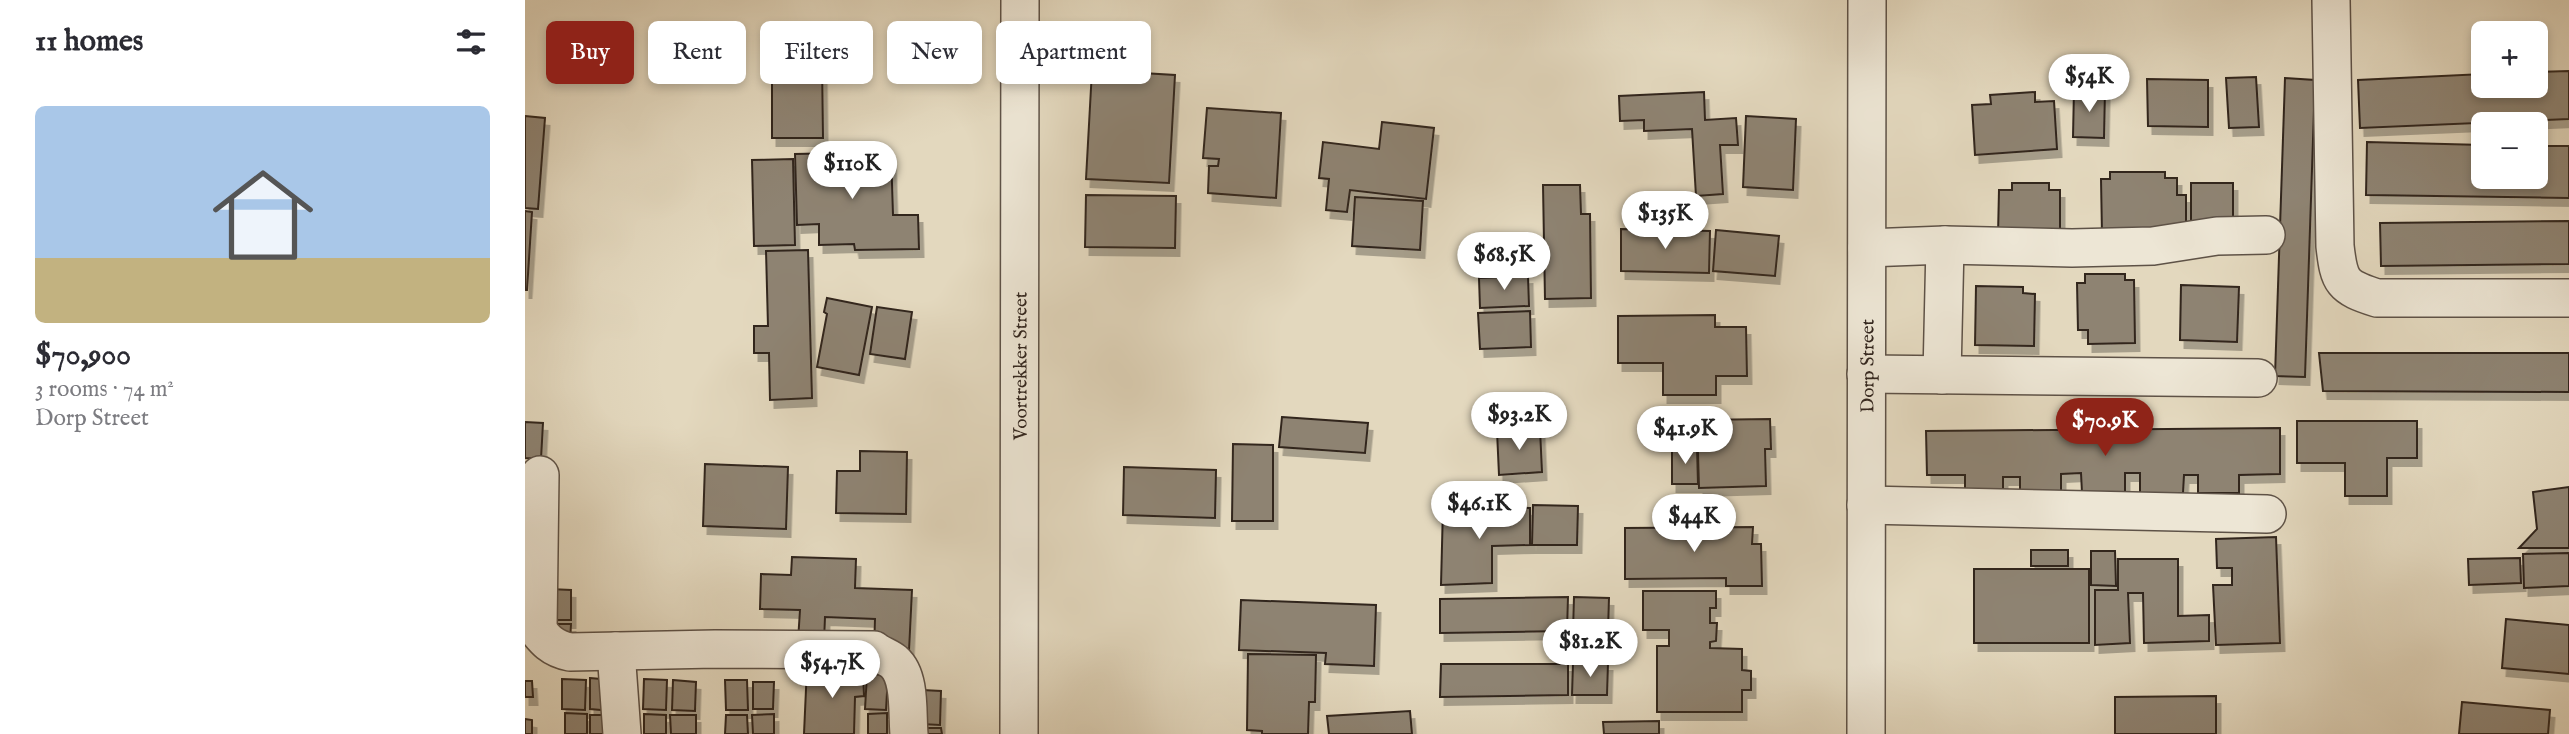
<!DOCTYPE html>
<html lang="en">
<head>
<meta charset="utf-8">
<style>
  body { margin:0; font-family:"IM FELL English",serif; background:#f2f2f3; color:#2b2b33; height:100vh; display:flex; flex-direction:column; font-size:26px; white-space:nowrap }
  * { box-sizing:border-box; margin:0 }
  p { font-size:23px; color:#7c7c81 }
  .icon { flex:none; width:38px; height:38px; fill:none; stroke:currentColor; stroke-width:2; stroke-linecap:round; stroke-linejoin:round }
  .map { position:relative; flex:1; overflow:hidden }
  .details { display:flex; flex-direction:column; background:#fff; width:525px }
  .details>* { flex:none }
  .top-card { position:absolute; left:21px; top:21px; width:665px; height:63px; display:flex; gap:14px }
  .fabs { position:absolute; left:1946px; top:21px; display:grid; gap:14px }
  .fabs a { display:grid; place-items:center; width:77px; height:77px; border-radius:10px; background:#fff; box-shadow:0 4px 10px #0003; font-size:35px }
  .price { position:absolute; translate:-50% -60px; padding:0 16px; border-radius:24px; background:#fff; color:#222; font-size:23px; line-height:46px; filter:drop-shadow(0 2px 4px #0008) }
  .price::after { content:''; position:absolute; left:50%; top:42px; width:21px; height:16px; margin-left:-10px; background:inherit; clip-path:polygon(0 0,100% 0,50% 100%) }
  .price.on { background:#8f2418; color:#fff }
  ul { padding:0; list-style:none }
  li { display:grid; align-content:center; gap:14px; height:371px; padding:0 35px }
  li span { display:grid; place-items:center; height:217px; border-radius:10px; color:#555 }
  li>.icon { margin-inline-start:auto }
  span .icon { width:126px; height:126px; fill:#fffc; stroke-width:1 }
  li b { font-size:30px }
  h2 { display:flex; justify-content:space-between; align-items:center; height:84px; padding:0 35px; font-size:30px }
  .tag { padding:0 24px; border-radius:10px; background:#fff; box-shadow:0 4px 10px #0003; font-size:24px; line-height:63px }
  .tag.on { background:#8f2418; color:#fff }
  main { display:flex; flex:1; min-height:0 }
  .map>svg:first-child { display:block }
  .building { fill:#8e8372; stroke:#32261f; stroke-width:2; filter:url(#shadow) }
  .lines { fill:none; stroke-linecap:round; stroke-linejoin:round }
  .minor-casing { stroke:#5e5247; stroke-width:40 }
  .minor { stroke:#ede6d5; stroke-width:37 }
  .labels { text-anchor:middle; stroke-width:5; stroke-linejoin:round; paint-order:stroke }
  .street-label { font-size:19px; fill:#32261f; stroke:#ede6d5 }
</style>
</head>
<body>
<main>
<section class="details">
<h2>11 homes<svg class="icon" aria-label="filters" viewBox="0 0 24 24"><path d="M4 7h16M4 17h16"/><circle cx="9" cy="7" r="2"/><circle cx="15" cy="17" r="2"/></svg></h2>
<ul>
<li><span style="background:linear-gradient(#a9c7e8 70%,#c2b280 0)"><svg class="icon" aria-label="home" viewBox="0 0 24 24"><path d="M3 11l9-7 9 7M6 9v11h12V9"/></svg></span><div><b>$70,900</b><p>3 rooms · 74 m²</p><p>Dorp Street</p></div></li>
</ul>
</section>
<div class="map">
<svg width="2044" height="734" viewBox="0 0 2044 734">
  <defs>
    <filter id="shadow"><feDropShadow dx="4.5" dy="8" stdDeviation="0" flood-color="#0004"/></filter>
  </defs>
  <rect width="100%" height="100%" fill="#e3d8be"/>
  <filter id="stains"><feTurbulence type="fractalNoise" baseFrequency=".00286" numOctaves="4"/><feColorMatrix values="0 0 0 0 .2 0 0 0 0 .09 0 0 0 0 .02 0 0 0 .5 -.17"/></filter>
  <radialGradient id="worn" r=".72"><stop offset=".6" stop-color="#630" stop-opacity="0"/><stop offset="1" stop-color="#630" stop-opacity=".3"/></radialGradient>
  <!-- building -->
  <path class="building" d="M247,62h50l1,76h-51z
    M567,70l83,5 -6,108 -83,-4z
    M2044,71v48l-209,9 -2,-48 125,-6v12h53v-14z
    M1731,77l3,50 -30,1 -3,-50z
    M1760,78l30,2 -10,297 -30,-1z
    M1622,79l61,1v47l-60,-1z
    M1549,89l31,1 -1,48 -31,-1z
    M1179,92l1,28 31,-2 2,27h-18l3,49 -27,2 -4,-67 -48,2v-11l-24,1 -1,-25z
    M1510,92v10l19,-1 3,48 -82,6 -3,-50 19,-1 -1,-9z
    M682,108l74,5 -5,85 -68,-5 1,-27h9l1,-7 -16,-1z
    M0,116l20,2 -7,91 -13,-1z
    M1221,116l50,3 -3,71 -50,-3z
    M857,122l52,6 -8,71 -76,-9 -3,22 -21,-2 3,-31 -10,-1 4,-36 56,7z
    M1842,142l116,3v32h53v-31h33v52l-203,-3z
    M366,152l2,63h25l1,34 -64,1 -1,-6 -35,1v-21l-22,1 -2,-71z
    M268,159l2,86 -41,1 -2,-86z
    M1585,172h55v6h12v17h9v40h-84l-1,-56h9z
    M1487,183h37v7h11v46l-62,-1 1,-45h13z
    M1666,183h42v40l-42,-1z
    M1018,185h37l1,29h9l1,84 -46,1z
    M561,195l90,1 -1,52 -90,-1z
    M830,197l68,4 -3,49 -68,-4z
    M0,211l7,1 -5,78h-2z
    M2044,221v43l-188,2 -1,-43z
    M1096,229l89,2 -1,42 -88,-2z
    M1191,230l63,6 -4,40 -62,-5z
    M283,250l4,148 -42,2 -1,-47h-15v-27h14l-2,-75z
    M1560,274h40v6h9l1,63 -47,1v-14h-10l-1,-47h8z
    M1003,276l1,30 -49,2 -1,-30z
    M1656,285l58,2 -2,55 -57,-2z
    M1451,286l47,1v6l12,1 -1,52 -59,-1z
    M302,298l45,9 -13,68 -42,-8 10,-53 -3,-2z
    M352,307l35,5 -7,47 -35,-5z
    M1005,311l1,36 -51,2 -2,-36z
    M1190,315v12h31l1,49h-31v19h-53v-32h-45v-47z
    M1794,353h250v39l-246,-1z
    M757,417l86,6 -3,30 -86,-6z
    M1245,419l1,30h-6l1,37 -67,2 -2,-68z
    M1772,421h120v37h-30v38h-42v-33h-48z
    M0,422l18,1 -2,36 -16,-1z
    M1755,428v46l-41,1v18h-41v-18h-14l-1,18h-43v-20h-15v20h-43l-1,-20 -20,1v18h-41v-15h-17v17h-38v-19h-38l-1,-44z
    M1015,429l2,43 -43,3 -2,-44z
    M708,444l40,1v76h-41z
    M1172,447l1,37h-26v-36z
    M335,451l47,1 -1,62 -70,-1 1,-42h23z
    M180,464l83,3 -2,62 -83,-3z
    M599,467l92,3 -1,48 -92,-3z
    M2044,487v61h-50l18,-19 -4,-37z
    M1008,505l45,1 -1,39h-45z
    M918,507l87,1v37l-38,1v37l-51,2z
    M1228,527l-1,17h9l1,42h-36v-8l-101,1v-51z
    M1751,537l4,106 -64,2 -3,-60h19v-17h-15l-1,-29z
    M1506,550h37v16h-37z
    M1566,551h24l1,35 -25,-1z
    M2044,553v33l-45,2 -1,-34z
    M267,557l64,2 -1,29 57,2 -3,61 -35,-1 1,-31 -50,-2 -1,25 -26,-1 2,-31 -40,-1 1,-35 30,1z
    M1995,558l1,25 -52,2 -1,-26z
    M1593,559h60v57l31,-1v26l-65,2 -1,-50h-15l2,50 -35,2v-55h23z
    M1449,569h115v74h-115z
    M24,589l22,1v30h-22z
    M1118,591h73v17h-6v15h7l-1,18 -6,1v6l32,1v21l9,1v19h-9v22h-85v-66h12v-16h-26z
    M1043,597l-1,34 -127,2v-34z
    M1049,597l35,1 -1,33 -35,-1z
    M716,600l135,5 -2,61 -49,-2 1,-11 -87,-3z
    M1981,619l63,6v49l-67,-6z
    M23,624h23l-1,19z
    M723,654l68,1 -1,47h-6l-1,32h-46v-3l-15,-1z
    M1048,663h35l-1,32h-35z
    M916,664h127v31l-128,2z
    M282,667l56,4 1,25 -9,1 -1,37h-50z
    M342,674l21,1 -2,35 -21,-1z
    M65,678l22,2v31l-22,-2z
    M37,679l24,1 -1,30 -23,-1z
    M119,679l23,1 -1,30 -23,-1z
    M148,680l23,2 -1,29 -23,-1z
    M200,680h22l1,30h-22z
    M0,681h7l1,16h-8z
    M228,682h21l-1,27h-20z
    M397,690l19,1 -1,34 -19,-1z
    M1691,696v38h-101v-37z
    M1937,702l88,8 -2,24h-89z
    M885,711l2,23h-83l-2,-18z
    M40,713l22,1v20h-22z
    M362,713v21h-19v-20z
    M119,714l22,1v19h-22z
    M249,714v20h-21l-1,-19z
    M65,715h23v19h-23z
    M145,715h26v19h-25z
    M201,715h21l1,19h-23z
    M0,719l7,1v14h-7z
    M1134,721v13h-55l-1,-12z
    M396,728h20l1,6h-20z"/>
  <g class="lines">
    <defs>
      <g id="minor">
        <path d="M1806,0l4,246c4,36 7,41 42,52h192"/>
        <path d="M1342,248l78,-3 127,3 81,-2 64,-10 49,-1"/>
        <path d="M1341,374l392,4"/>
        <path d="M1417,375l3,-130"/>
        <path d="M1341,505l401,9"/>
        <path d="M0,615c16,17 20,32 45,37l145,-3 159,1c6,5 14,7 20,12 17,15 13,51 15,72"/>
        <path d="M13,628l2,-153"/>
        <path d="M91,651l6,83"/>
        <path id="s1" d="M494,734l1,-734"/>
        <path id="s2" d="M1341,734l1,-734"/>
      </g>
    </defs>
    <!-- minor casing -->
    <use href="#minor" class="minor-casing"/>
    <!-- minor -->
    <use href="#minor" class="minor"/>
  </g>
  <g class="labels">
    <!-- street labels -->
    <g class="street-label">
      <text dy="7" stroke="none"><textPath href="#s1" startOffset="368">Voortrekker Street</textPath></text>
      <text dy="7" stroke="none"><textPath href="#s2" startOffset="368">Dorp Street</textPath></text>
    </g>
  </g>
  <rect width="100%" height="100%" filter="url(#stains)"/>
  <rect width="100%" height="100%" fill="url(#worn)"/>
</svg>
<div class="fabs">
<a>+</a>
<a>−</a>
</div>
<b class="price" style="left:1564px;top:114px">$54K</b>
<b class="price" style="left:327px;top:201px">$110K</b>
<b class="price" style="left:1140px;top:251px">$135K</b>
<b class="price" style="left:979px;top:292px">$68.5K</b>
<b class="price" style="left:994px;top:452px">$93.2K</b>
<b class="price on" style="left:1580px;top:458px">$70.9K</b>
<b class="price" style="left:1160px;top:466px">$41.9K</b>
<b class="price" style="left:954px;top:541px">$46.1K</b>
<b class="price" style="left:1169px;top:554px">$44K</b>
<b class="price" style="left:1065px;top:679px">$81.2K</b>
<b class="price" style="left:307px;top:700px">$54.7K</b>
<div class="top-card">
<a class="tag on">Buy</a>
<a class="tag">Rent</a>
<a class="tag">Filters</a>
<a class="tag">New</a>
<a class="tag">Apartment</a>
</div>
</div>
</main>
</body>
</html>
